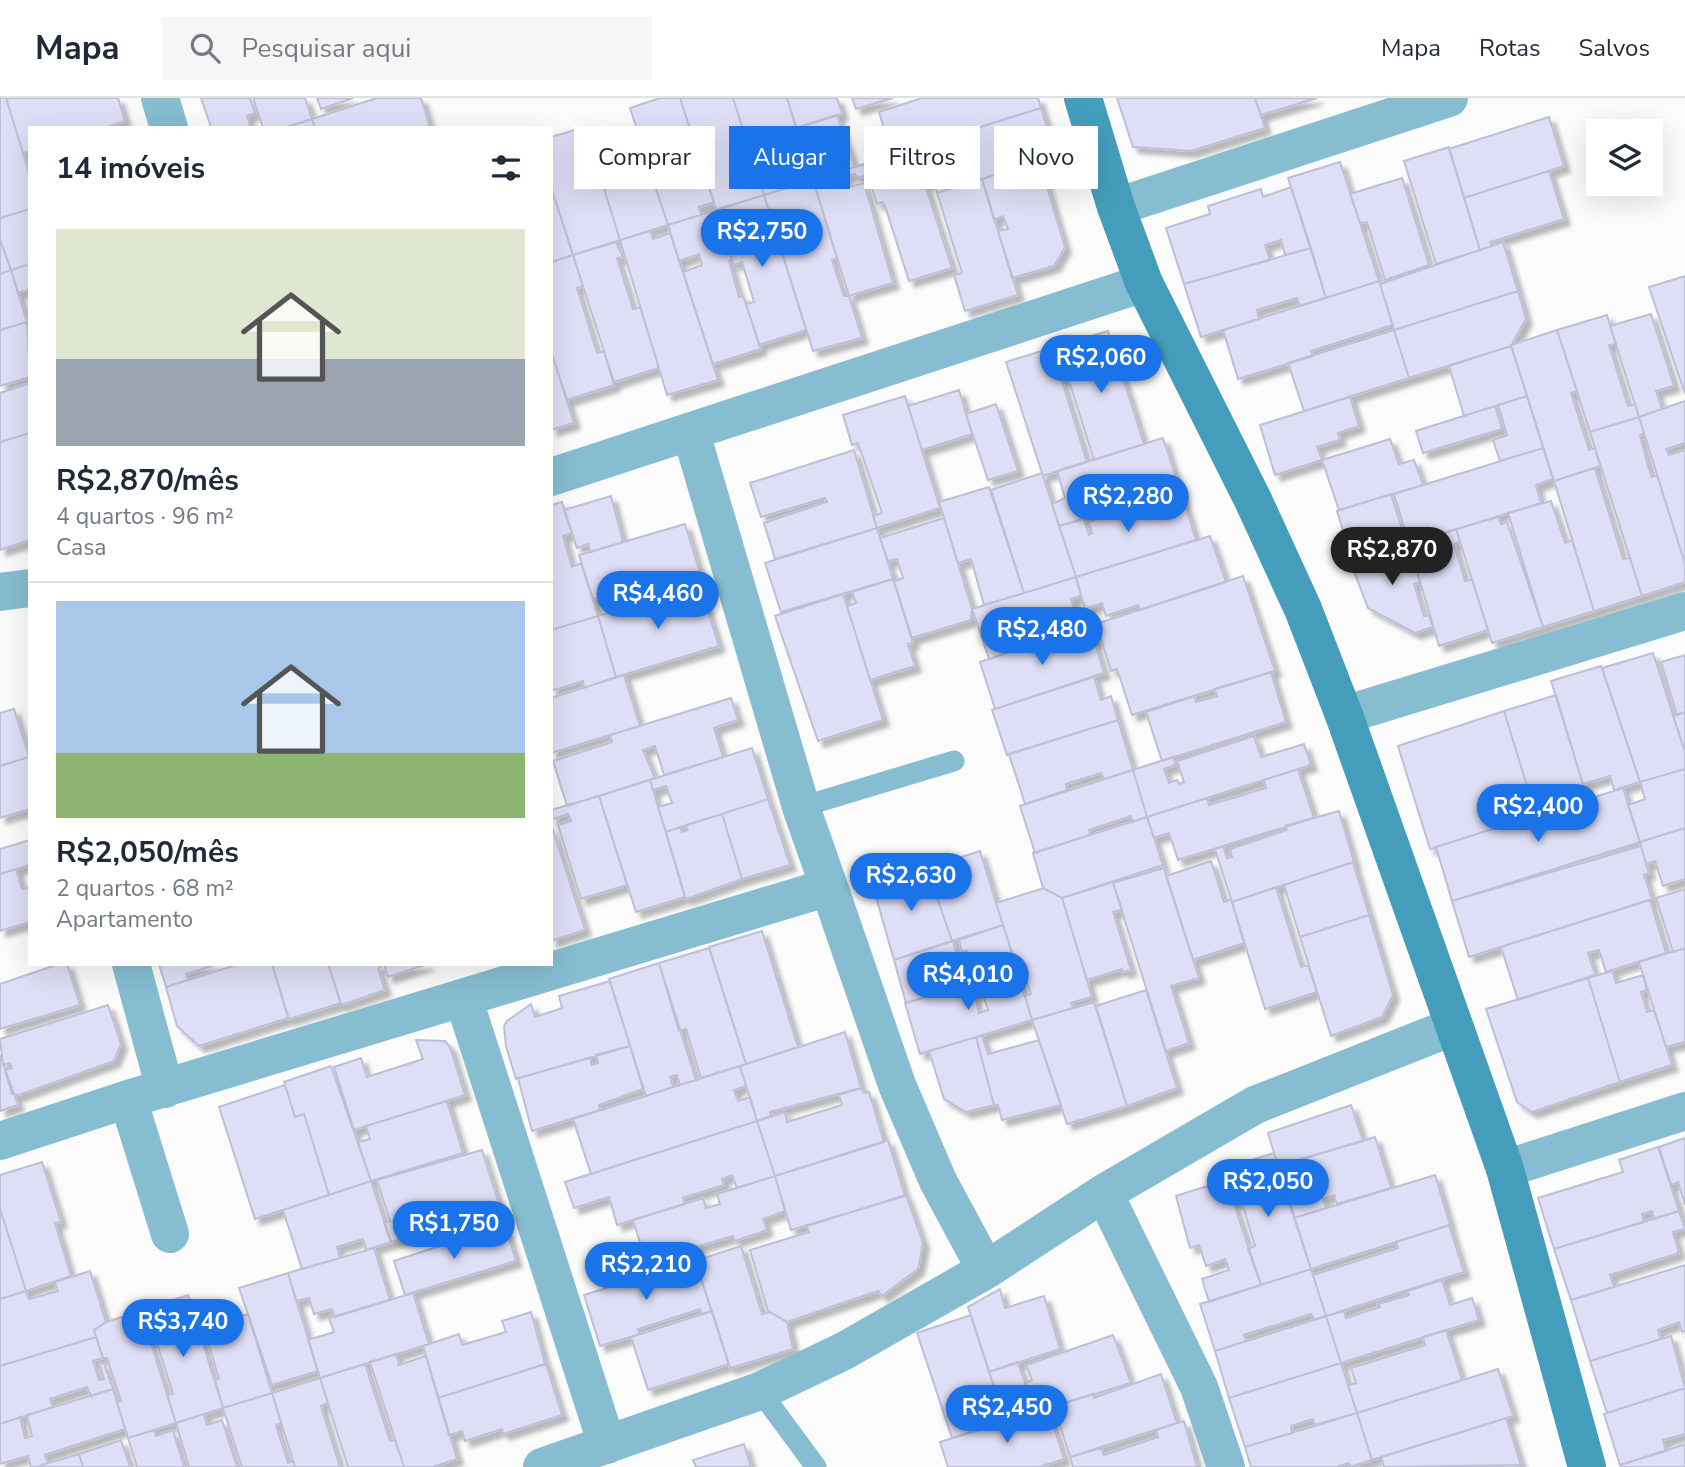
<!DOCTYPE html>
<html lang="pt">
<head>
<meta charset="utf-8">
<style>
  body { margin:0; font-family:"Nunito Sans",sans-serif; background:#f6f6f7; color:#1f2937; height:100vh; display:flex; flex-direction:column; font-size:26px; white-space:nowrap }
  * { box-sizing:border-box; margin:0 }
  p { font-size:23px; color:#747a83 }
  .icon { flex:none; width:38px; height:38px; fill:none; stroke:currentColor; stroke-width:2; stroke-linecap:round; stroke-linejoin:round }
  .map { position:relative; flex:1; overflow:hidden }
  .sheet { position:absolute; left:28px; top:28px; width:525px; height:840px; display:flex; flex-direction:column; background:#fff; border-radius:0px; box-shadow:0 7px 28px #0002 }
  .sheet>* { flex:none }
  .banner { position:absolute; left:574px; top:28px; width:665px; height:63px; display:flex; gap:14px }
  .fabs { position:absolute; left:1586px; top:21px; display:grid; gap:14px }
  .fabs a { display:grid; place-items:center; width:77px; height:77px; border-radius:0px; background:#fff; box-shadow:0 7px 28px #0002; font-size:35px }
  .price { position:absolute; translate:-50% -60px; padding:0 16px; border-radius:24px; background:#1a73e8; color:#fff; font-size:23px; line-height:46px; filter:drop-shadow(0 2px 4px #0008) }
  .price::after { content:''; position:absolute; left:50%; top:42px; width:21px; height:16px; margin-left:-10px; background:inherit; clip-path:polygon(0 0,100% 0,50% 100%) }
  .price.current { background:#222; color:#fff }
  ul { padding:0; list-style:none }
  li { display:grid; align-content:center; gap:14px; height:371px; padding:0 28px }
  li+li { border-top:2px solid #e0e1e3 }
  li span { display:grid; place-items:center; height:217px; border-radius:0px; color:#555 }
  li>.icon { margin-inline-start:auto }
  span .icon { width:126px; height:126px; fill:#fffc; stroke-width:1 }
  li b { font-size:30px }
  h2 { display:flex; justify-content:space-between; align-items:center; height:84px; padding:0 28px; font-size:30px }
  .chip { padding:0 24px; border-radius:0px; background:#fff; box-shadow:0 7px 28px #0002; font-size:24px; line-height:63px }
  .chip.current { background:#1a73e8; color:#fff }
  header { display:flex; align-items:center; gap:42px; box-sizing:border-box; height:98px; padding:0 35px; background:#fff; border-bottom:2px solid #e0e1e3 }
  header strong { font-size:33px }
  nav { display:flex; gap:38px; margin-inline-start:auto; font-size:24px }
  .search { width:490px; height:63px; background:#f6f6f7; display:flex; align-items:center; gap:18px; box-sizing:border-box; padding:0 24px; border-radius:0px; color:#747a83; font-size:26px }
  .map>svg:first-child { display:block }
  .building { fill:#dedff6; stroke:#bebed7; stroke-width:2; fill-rule:evenodd; filter:url(#shadow) }
  .lines { fill:none; stroke-linecap:round; stroke-linejoin:round }
  .lane { stroke:#87bdd1; stroke-width:21 }
  .street { stroke:#87bdd1; stroke-width:38 }
  .secondary { stroke:#449ebb; stroke-width:38 }
</style>
</head>
<body>
<header>
<strong>Mapa</strong>
<div class="search"><svg class="icon" aria-label="search" viewBox="0 0 24 24"><circle cx="10" cy="10" r="6"/><path d="M15 15l6 6"/></svg>Pesquisar aqui</div>
<nav><a>Mapa</a><a>Rotas</a><a>Salvos</a></nav>
</header>
<div class="map">
<svg width="1685" height="1369" viewBox="0 0 1685 1369">
  <defs>
    <filter id="shadow"><feDropShadow dx="6" dy="6" stdDeviation="2" flood-color="#0004"/></filter>
  </defs>
  <rect width="100%" height="100%" fill="#fbfbfb"/>
  <!-- building -->
  <path class="building" d="M0,0h6l24,78v33l-30,9z
    M6,0h112l7,23 -20,7h-75v23l-7,2z
    M201,0h49l5,15 -8,3 4,12h-43l3,-1z
    M253,0h52l7,21 -28,9h-21z
    M317,0h36l-32,11z
    M377,0h44l9,30h-115l-3,-9z
    M660,0h20l34,104 -15,5 2,8 -33,10 -38,-117z
    M680,0h53l31,97 -48,15z
    M733,0h54l26,82 -49,15z
    M787,0h50l5,16 -46,14z
    M852,0h41l-37,11z
    M922,0h116l3,10 -149,47 -13,-43z
    M1117,0h138l10,30 -74,23 -58,-4z
    M1255,0h62l-56,17z
    M1041,10l15,48 -119,37 -3,-11 -9,3 -12,-37z
    M837,17l17,52 -41,13 -17,-52z
    M1549,19l15,49 -100,32 -15,-49z
    M312,21l3,9h-31z
    M585,29l35,113 -47,15 -22,-68v-50z
    M640,43l28,84 -48,15 -26,-84z
    M1449,49l31,103 -44,14 -32,-103z
    M913,50l39,120 -43,13 -24,-75 -3,-4 -5,2 -13,-40z
    M1039,63l26,86 -11,19 -42,12 -14,-47 10,-2 -5,-13 -9,4 -12,-41z
    M1340,64l39,119 -53,17 -38,-120z
    M864,66l3,11 -10,3 -2,-4 -9,2 4,11 14,-4 29,100 -44,13 -36,-116z
    M1549,73l15,48 -74,23 2,4 -12,4 -16,-52z
    M1402,80l27,87 -44,15 -18,-58 -7,1 -10,-29z
    M982,81l36,116 -53,16 -11,-36 8,-2 -25,-80z
    M813,82l24,78 -5,2 12,36h5l13,42 -49,13 -49,-156z
    M551,89l22,68 -22,7z
    M1291,89l20,61 -26,7 -4,-15 -16,5 5,15 -86,24 -18,-56 44,-14 -2,-8 53,-17 2,8z
    M764,97l42,135 -47,15 -13,-41 8,-2 -12,-40 -8,3 -18,-55z
    M30,111v55l-19,6 -11,-31v-21z
    M716,112l16,50 -3,1 10,36 4,-1 18,53 -48,15 -30,-92 19,-7 -3,-11 -20,7 -11,-36z
    M650,133l3,8 17,-6 48,147 -51,15 -47,-155z
    M0,141l11,31 -11,4z
    M616,144l7,15 -6,1 16,51 7,-2 19,61 -45,14 -41,-127z
    M1503,144l15,49 -124,39 -14,-46z
    M1311,150l15,50 -26,8 -3,-8 -40,12 2,9 -58,18 -17,-53z
    M573,157l10,31 -6,2 20,65 7,-2 10,34 -47,15 -16,-49v-89z
    M30,166v25l-12,4 -7,-23z
    M11,172l16,52 -27,8v-56z
    M1685,178v118l-36,-107z
    M1379,183l14,44 -82,26 2,5 -75,23 -15,-49z
    M1518,193l8,28 -15,27 -102,32 -15,-48z
    M1651,216l23,72 -18,5 6,18 -23,8 -29,-91z
    M1607,217l9,29 -7,1 19,61 7,-2 4,13 -49,15 -33,-102z
    M27,224l3,55 -30,9v-56z
    M1394,232l15,48 -105,33 -16,-48z
    M1557,232l20,61 -6,2 18,57 6,-2 5,18 -46,15 -43,-136z
    M1108,233l36,113 -50,16 -36,-114z
    M1058,248l9,33 -5,2 25,81 -44,14 -37,-114z
    M1511,248l16,50 -63,20 -15,-50z
    M551,253l23,72 -23,7z
    M30,285v50l-30,9v-49z
    M959,292l13,44 -50,16 -14,-44z
    M905,298l35,112 -63,20 -4,-12 9,-3 -24,-70 -6,2 -9,-30z
    M1527,298l16,52 -43,13 -7,-21 14,-5 -9,-30z
    M1350,299l9,29 -21,7 2,7 -23,7 5,13 -47,15 -15,-50z
    M1685,303v42l-19,6 3,6 16,-5v114l-46,-147z
    M996,306l22,67 -30,9 -22,-66z
    M1495,308l7,23 -79,24 -7,-22z
    M1639,319l5,16 -4,2 8,31 4,11 5,-2 28,89v18l-43,14 -52,-164z
    M30,335v107l-30,10v-108z
    M1163,340l17,52 -121,36 -7,-22 13,-6 -8,-27z
    M1390,341l9,25 15,-4 9,25 -84,25 -17,-50z
    M1543,350l10,31 -17,6 5,18 -132,41 -15,-50z
    M854,352l23,78 -102,31 -11,-36 63,-21 -2,-4 -64,19 -11,-34z
    M1595,370l28,91 7,-1 12,38 -48,15 -40,-130z
    M1042,375l34,104 -52,16 -33,-103z
    M989,389l35,106 -40,12 -13,-46 -13,4 -19,-61z
    M1180,392l16,50 -120,37 -17,-51 25,-7 5,16 3,-2 -3,-11 34,-11 -1,-4z
    M1391,396l13,42 -54,17 -13,-42z
    M611,398l12,46 -32,10 -3,-8 -11,4 -13,-38z
    M1551,403l14,42 7,-3 22,71 -51,16 -35,-114z
    M562,404l10,31 -9,3 9,31 9,-4 17,53 -47,14v-125z
    M1498,419l3,7 6,-2 36,105 -51,16 -36,-114z
    M944,420l28,91 -1,11 -59,18 -18,-57 9,-3 -6,-19 -9,2 -8,-23z
    M685,426l18,59 -25,7 -2,-4 -72,23 -3,-12 -8,2 -14,-44z
    M877,430l16,51 -112,33 -16,-49z
    M1456,431l4,12 -6,3 11,37 7,-2 16,51 -49,16 -30,-102z
    M1210,438l16,46 -86,28 -2,-5 -32,11 -4,-13 -17,6 -9,-32z
    M1409,446l11,38 -6,2 10,32 5,-1 4,12 -18,6 -47,-25 -18,-47z
    M1243,478l32,95 -143,44 -15,-46 -6,2 -10,-32 -6,3 -5,-16z
    M1076,479l5,19 -10,3 6,18 10,-3 3,12 -101,33 -17,-50z
    M893,481l20,64 -5,1 7,22 -45,14 -23,-74 9,-3 -4,-11z
    M699,486l20,62 -103,31 -18,-61z
    M843,496l40,126 -65,21 -43,-125z
    M598,518l18,61 -32,11 -1,-7 -32,10v-61z
    M1090,528l14,47 -109,36 -15,-47z
    M1653,555l32,99v17l-45,13 -38,-114z
    M1685,557v57l-8,3 -16,-53z
    M1601,568l39,116 -26,8 -4,-14 -27,8 -32,-103z
    M1271,574l15,50 -124,39 -16,-49 49,-16 1,6 21,-6 -2,-7z
    M624,577l16,51 -89,27v-55z
    M1094,579l7,23 10,-4 7,24 -111,35 -15,-45z
    M1556,597l31,103 -51,17 -32,-104z
    M731,600l7,22 -24,8 9,29 -59,18 -9,-29 -12,4 12,28 -88,28 -14,-45 59,-19 -2,-7z
    M14,611l15,48 -29,9v-53z
    M1504,613l32,104 -106,34 -32,-103z
    M1685,614v40l-12,-36z
    M1118,622l15,50 -29,9 -3,-6 -35,11 1,6 -42,14 -16,-50z
    M1254,638l7,21 43,-13 7,21 -164,52 -14,-47 40,-13 3,8 -12,4 5,14 8,-3 2,4 5,-2 -7,-21z
    M752,650l16,51 -102,33 -8,-25 14,-4 -6,-17 -13,4 -3,-10z
    M29,659l1,52 -30,9v-52z
    M1298,671l16,49 -136,42 -9,-27 -15,5 -7,-21 60,-19 2,7 57,-17 -2,-8z
    M1685,671v59l-45,14 -12,-37 17,-6 -5,-17z
    M1133,672l14,47 -14,5 -2,-6 -42,14 1,5 -55,18 -15,-47z
    M650,682l35,117 -49,15 -37,-116z
    M1623,690l17,54 -188,59 -16,-54z
    M599,698l28,89 -46,14 -23,-74 13,-4 -3,-7 -17,6v-10z
    M768,701l22,66 -48,14 -20,-65z
    M1339,713l15,51 -122,40 -17,-53 8,-3 4,12 5,-1 -2,-8 57,-19 -2,-4z
    M722,716l20,65 -56,20 -20,-67 14,-5 2,5 6,-2 -2,-5z
    M1147,719l16,48 -101,33 -19,-10 -10,-35z
    M551,726l34,106 -34,11z
    M1685,730v51l-22,7 -8,-25 -9,3 -6,-22z
    M30,742v25l-30,9v-25z
    M1641,748l8,27 -5,2 8,24 -183,58 -17,-56z
    M980,753l23,74 -51,16 -25,-73z
    M1211,763l13,41 7,-3 13,44 -51,17 -27,-84z
    M1353,764l16,53 -69,22 -16,-52z
    M926,767l26,76 -58,19 -22,-77z
    M1164,770l35,110 -28,8 18,57 -23,8 -53,-168z
    M16,771l6,20 8,-2v35l-30,9v-57z
    M1113,784l9,28 -9,2 18,58 -8,2 -1,-3 -35,11 -25,-82z
    M1276,789l25,80 7,-2 9,27 -52,17 -33,-107z
    M1044,790l18,10 30,99 -21,6 2,5 -41,12 -7,-24 6,-2 -9,-27 -5,1 -21,-65z
    M1685,791v59l-12,4 -17,-54z
    M1650,802l16,53 -60,19 -7,-22 -11,3 7,22 -77,25 -17,-53z
    M1369,817l24,80 -11,22 -51,19 -31,-99z
    M1003,827l14,45 -111,33 -12,-43 59,-19 7,24 9,-5 -2,-9 -5,1 -3,-12z
    M762,833l36,116 -52,17 -37,-117z
    M709,850l37,116 -45,14 -15,-49 -7,2 -20,-68z
    M1685,850v94l-19,5 -27,-85z
    M659,865l37,117 -16,5 -3,-10 -7,2 3,10 -27,9 -37,-117z
    M59,866h8l13,41 -80,24v-45z
    M159,866h59l-32,10 2,6 -22,7z
    M239,866h33l16,54 -89,28 -22,-20 -11,-39z
    M272,866h56l13,39 -52,16z
    M328,866h56l-6,5 7,21 -44,15z
    M384,866h44l-40,13z
    M1017,872l15,50 -112,34 -15,-51zM982,894l6,18 -9,3 -5,-19z
    M1612,873l4,12 27,-8 4,15 -6,2 6,20 7,-2 18,55 -52,17 -32,-104z
    M1588,880l32,104 -88,30 -15,-10 -31,-93z
    M610,883l20,65 -114,33 -10,-33 -2,-20 3,-5 24,-17 4,13 27,-9 -3,-12z
    M1146,892l31,98 -50,18 -31,-100z
    M1094,904l33,104 -60,18 -35,-104z
    M108,907l13,39 -7,17 -95,34 -7,-1 -7,-24 7,-2 -2,-5 -7,2 -3,-26z
    M845,934l16,56 -91,24 1,4 -14,5 -17,-55z
    M982,938l6,18 51,-14 22,65 -59,15 -4,-15h-4l-18,-68z
    M976,939l18,68 -28,7 -22,-13 -15,-48z
    M416,942l29,1 5,6 15,48 -111,35 -20,-63 27,-9 6,19 56,-18z
    M630,948l13,43 -44,16 1,5 -68,21 -14,-53 72,-20 2,7 6,-2 -2,-8z
    M0,957l18,50 -18,6z
    M331,968l40,115 -42,14 -25,-81 -9,3 -11,-35z
    M740,968l6,20 -12,4 4,11 12,-4 7,24 -166,53 -18,-55z
    M285,987l10,32 9,-3 25,81 -74,24 -36,-112z
    M861,990l3,5 5,-1 15,50 -109,34 -18,-55 28,-9 2,10 55,-17 -3,-10z
    M447,1003l16,52 -92,28 -13,-39 12,-3 -4,-13z
    M1351,1007l12,36 -85,25 -10,-33z
    M757,1023l18,55 -38,12 -5,-13 -10,4 2,6 -41,13 2,6 -68,21 -8,-28 -35,11 -9,-26z
    M1375,1039l16,51 -54,16 -3,-9 -11,4 3,9 -32,10 -16,-52z
    M1685,1040v67l-7,-23 -7,3 -12,-38z
    M888,1042l17,56 -114,34 -16,-54z
    M1658,1049l21,64 -25,8 -2,-8 -10,3 2,8 -90,27 -16,-51 85,-26 -4,-12z
    M482,1052l18,58 -109,34 -7,-19 6,-2 -13,-41z
    M1274,1055l37,116 -50,16 -13,-36 7,-3 -14,-46 -7,2 -11,-33z
    M42,1064l19,60 -6,1 16,53 -45,15 -26,-83v-33z
    M1435,1077l15,50 -139,44 -17,-51z
    M775,1078l10,35 -22,8 4,11 -32,11 -2,-5 -37,11 4,12 -50,16 -17,-55 70,-22 3,10 14,-4 -3,-10z
    M1226,1082l35,105 -52,17 -7,-23 27,-9 -4,-11 -19,7 -7,-21 -9,3 -14,-52z
    M371,1083l20,61 -25,8 -3,-11 -26,8 3,11 -38,11 -19,-59z
    M906,1097l17,48 -5,26 -36,27 -4,-5 -91,31 -19,-11 -18,-61 59,-18 -2,-6z
    M0,1110l26,83 -26,8z
    M1679,1113l6,18 -12,3 6,21 -69,22 4,12 -43,13 -17,-51z
    M1449,1127l15,47 -138,44 -13,-41 85,-27 -2,-6z
    M506,1131l10,32 -111,34 -11,-34 82,-27 1,4z
    M741,1148l21,68 8,-2 17,10 6,27 -63,19 -35,-107z
    M374,1150l16,52 -55,17 -3,-8 -18,5 -5,-16 -13,3 -8,-28z
    M695,1163l17,50 -10,3 -2,-5 -62,20 2,5 -40,12 -16,-51z
    M1685,1167v66l-3,1 -3,-10 -21,8 3,9 -71,22 -19,-61z
    M1311,1171l15,47 -12,4 -3,-6 -67,21 2,6 -31,10 -15,-47z
    M90,1173l16,51 -12,8 2,7 -96,29v-67l26,-8 3,8 29,-8 -3,-9z
    M288,1175l30,98 -46,14 -33,-97z
    M1442,1182l8,25 22,-7 7,22 -138,43 -15,-47 18,-5 2,7 34,-11 -2,-3 31,-9 -2,-4z
    M1000,1191l5,19 39,-12 16,53 -71,23 -21,-65z
    M413,1195l16,51 -109,34 -12,-38 26,-8 -5,-14z
    M188,1197l35,113 -47,15 -9,-28 6,-1 -17,-54 -5,1 -10,-30z
    M141,1213l35,112 -48,15 -11,-36 4,-1 -14,-43h-4l-9,-28 12,-8z
    M712,1213l17,53 -81,26 -17,-53z
    M531,1214l14,52 -107,34 -15,-52 36,-12 3,11 44,-13 -4,-11z
    M248,1216l24,79 -49,15 -8,-28 4,-1 -15,-51z
    M971,1217l34,106 -53,17 -35,-105z
    M1326,1218l15,47 -112,35 -14,-47z
    M1446,1232l16,50 -105,33 -9,-28 8,-2 -5,-15 74,-23 -2,-8z
    M1113,1237l18,48 -126,38 -16,-49 28,-10 10,25 -2,-4 7,-3 -6,-15z
    M1671,1238l14,52 -78,25 -17,-52z
    M96,1239l7,21 -10,3 6,19 5,-1 -5,-15 5,-1 9,26 -22,7 -4,-9 -37,12 3,8 -53,17v-58z
    M396,1256l3,11 27,-9 31,103 -24,8h-29l-34,-105z
    M1341,1265l16,50 -42,12 -2,-6 -22,7 1,7 -47,14 -16,-49z
    M365,1266l25,77 5,-1 9,27h-56l-28,-89z
    M546,1266l16,51 -59,19 -1,-5 -37,12 -3,-10 -13,4 -11,-37z
    M1498,1271l15,47 -141,44 -15,-47z
    M1161,1276l16,49 -107,34 -16,-51 39,-12 1,4z
    M320,1280l8,25 -7,3 19,61h-45l-23,-74z
    M1685,1290v46l-22,6 3,11 -46,14 -16,-51z
    M113,1291l12,40 -80,26 3,8 -11,4h-6l-3,-11 -28,8v-40l20,-7 5,21 7,-2 -5,-21z
    M272,1295l9,30 -5,2 12,38 5,-2 2,6h-53l-19,-59z
    M1048,1311l16,50 -25,8h-91l-8,-25z
    M1357,1315l15,47 -22,7 -1,-4 -12,4h-86l-6,-20z
    M204,1316l3,11 15,-5 15,47h-48l-13,-44z
    M1506,1320l15,47 -137,2 -3,-10z
    M1184,1323l13,46h-124l-3,-10 31,-9 3,7 54,-18 -2,-7z
    M154,1332l2,6 17,-6 11,37h-47l-9,-29z
    M121,1342l9,27h-47l-4,-13z
    M744,1346l7,23h-55l-3,-7z
    M1685,1346v23h-64l-1,-2z
    M79,1356l4,13h-46l11,-4z"/>
  <g class="lines">
    <!-- lane -->
    <path class="lane" d="M801,709l153,-46
      M760,1293l56,76"/>
    <!-- street -->
    <path class="street" d="M160,0l9,30
      M1116,109l333,-109
      M551,379l593,-194
      M0,494l30,-4
      M1344,617l341,-104
      M829,789l68,198 41,96 48,89
      M131,866l34,125
      M464,902l143,445
      M128,1001l42,135
      M0,1043l128,-42 701,-212 -28,-80 -110,-374
      M1505,1071l180,-58
      M1104,1095l95,194 27,80
      M542,1369l218,-76 84,-40 142,-81 118,-77 151,-88 197,-78"/>
    <!-- secondary -->
    <path class="secondary" d="M1083,0l33,109 28,76 109,217 50,109 41,106 161,454 82,298"/>
  </g>
</svg>
<div class="fabs">
<a><svg class="icon" aria-label="layers" viewBox="0 0 24 24"><path d="M12 4l9 5-9 5-9-5zM3 14l9 5 9-5"/></svg></a>
</div>
<b class="price" style="left:762px;top:171px">R$2,750</b>
<b class="price" style="left:1101px;top:297px">R$2,060</b>
<b class="price" style="left:1128px;top:436px">R$2,280</b>
<b class="price current" style="left:1392px;top:489px">R$2,870</b>
<b class="price" style="left:658px;top:533px">R$4,460</b>
<b class="price" style="left:1042px;top:569px">R$2,480</b>
<b class="price" style="left:1538px;top:746px">R$2,400</b>
<b class="price" style="left:911px;top:815px">R$2,630</b>
<b class="price" style="left:968px;top:914px">R$4,010</b>
<b class="price" style="left:1268px;top:1121px">R$2,050</b>
<b class="price" style="left:454px;top:1163px">R$1,750</b>
<b class="price" style="left:646px;top:1204px">R$2,210</b>
<b class="price" style="left:183px;top:1261px">R$3,740</b>
<b class="price" style="left:1007px;top:1347px">R$2,450</b>
<div class="banner">
<a class="chip">Comprar</a>
<a class="chip current">Alugar</a>
<a class="chip">Filtros</a>
<a class="chip">Novo</a>
</div>
<section class="sheet">
<h2>14 imóveis<svg class="icon" aria-label="filters" viewBox="0 0 24 24"><path d="M4 7h16M4 17h16"/><circle cx="9" cy="7" r="2"/><circle cx="15" cy="17" r="2"/></svg></h2>
<ul>
<li><span style="background:linear-gradient(#dfe7d0 60%,#9aa5b1 0)"><svg class="icon" aria-label="home" viewBox="0 0 24 24"><path d="M3 11l9-7 9 7M6 9v11h12V9"/></svg></span><div><b>R$2,870/mês</b><p>4 quartos · 96 m²</p><p>Casa</p></div></li>
<li><span style="background:linear-gradient(#a9c7e8 70%,#8fb573 0)"><svg class="icon" aria-label="home" viewBox="0 0 24 24"><path d="M3 11l9-7 9 7M6 9v11h12V9"/></svg></span><div><b>R$2,050/mês</b><p>2 quartos · 68 m²</p><p>Apartamento</p></div></li>
</ul>
</section>
</div>
</body>
</html>
